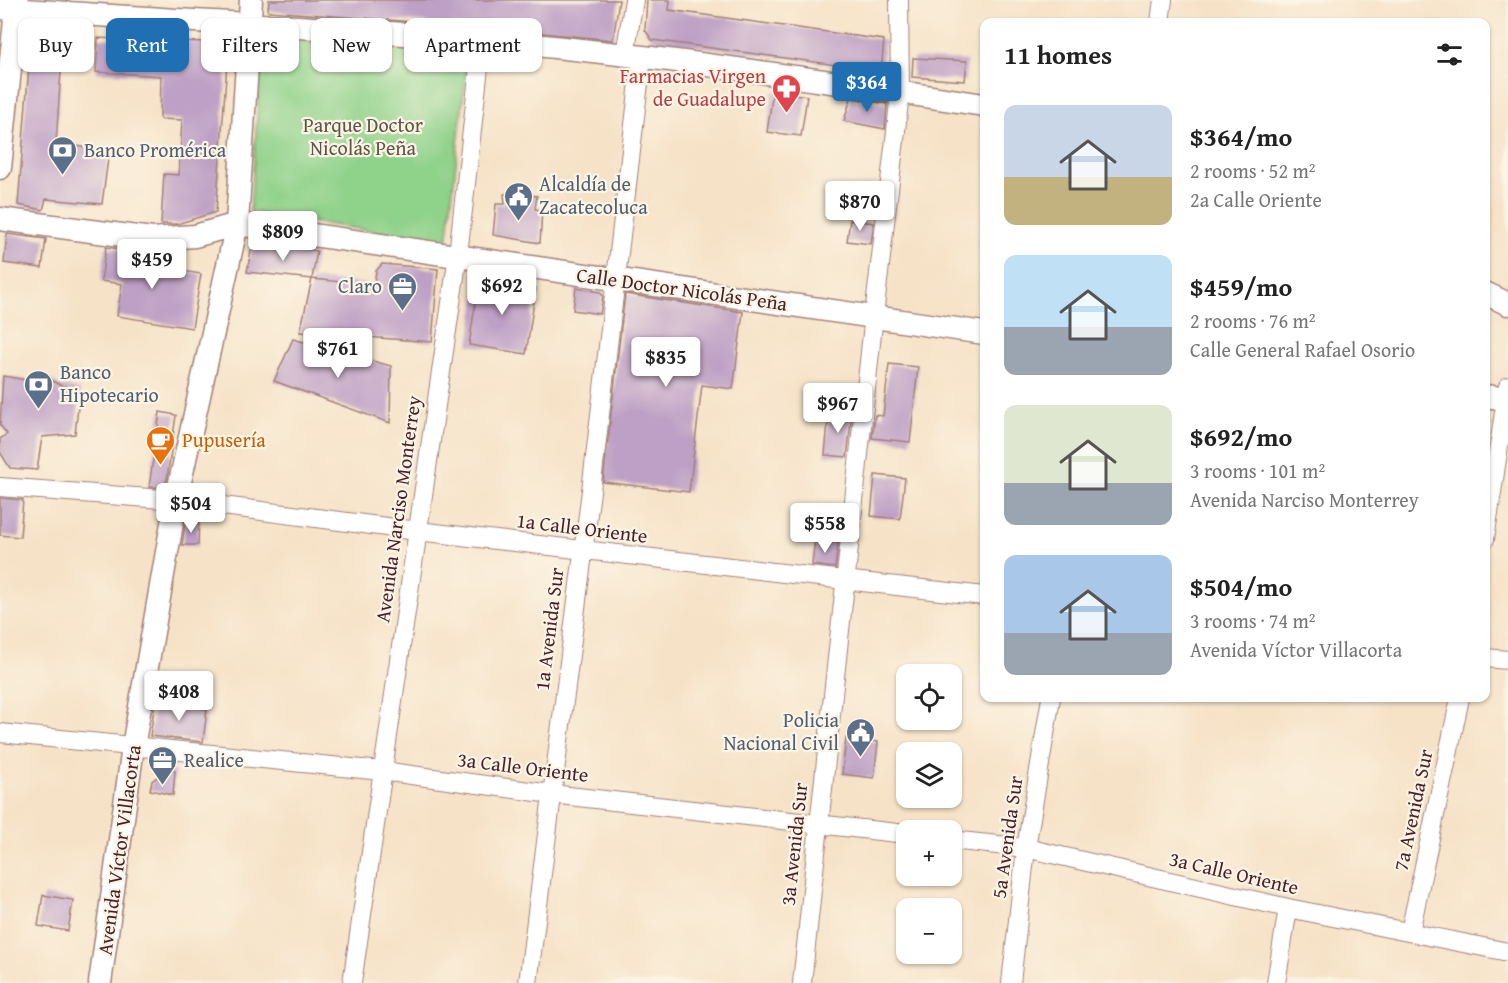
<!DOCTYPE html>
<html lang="en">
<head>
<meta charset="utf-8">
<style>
  body { margin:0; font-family:"Gentium Book Plus",serif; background:#f2f2f2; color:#222; height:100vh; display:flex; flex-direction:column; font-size:22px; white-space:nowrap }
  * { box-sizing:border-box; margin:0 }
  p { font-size:20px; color:#767676 }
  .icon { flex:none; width:33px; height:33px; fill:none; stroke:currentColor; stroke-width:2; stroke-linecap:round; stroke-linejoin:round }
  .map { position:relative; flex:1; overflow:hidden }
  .side { position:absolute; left:980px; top:18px; width:510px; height:684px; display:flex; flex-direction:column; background:#fff; border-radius:12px; box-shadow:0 2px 4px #0004 }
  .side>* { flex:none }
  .banner { position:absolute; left:18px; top:18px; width:570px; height:54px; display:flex; gap:12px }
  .buttons { position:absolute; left:896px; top:664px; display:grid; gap:12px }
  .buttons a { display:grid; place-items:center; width:66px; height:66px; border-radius:12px; background:#fff; box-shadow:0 2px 4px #0004; font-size:30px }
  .price { position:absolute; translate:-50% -51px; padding:0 14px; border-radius:6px; background:#fff; color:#222; font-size:20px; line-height:39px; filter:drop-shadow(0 2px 3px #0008) }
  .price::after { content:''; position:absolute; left:50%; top:36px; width:18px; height:14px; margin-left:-9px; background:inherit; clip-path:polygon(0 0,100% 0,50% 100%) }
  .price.active { background:#1f6fb2; color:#fff }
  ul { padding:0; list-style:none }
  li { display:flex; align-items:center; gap:18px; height:150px; padding:0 24px }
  li span { display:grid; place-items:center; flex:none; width:168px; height:120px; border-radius:12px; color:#555 }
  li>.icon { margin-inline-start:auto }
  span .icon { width:72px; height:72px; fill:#fffc; stroke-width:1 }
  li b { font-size:26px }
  h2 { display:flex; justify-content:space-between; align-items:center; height:72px; padding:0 24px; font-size:26px }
  .tag { padding:0 21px; border-radius:12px; background:#fff; box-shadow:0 2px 4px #0004; font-size:21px; line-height:54px }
  .tag.active { background:#1f6fb2; color:#fff }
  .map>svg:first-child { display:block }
  .green { fill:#8fd28a; stroke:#6c785a; stroke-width:1.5 }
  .building { fill:#be9fc5 }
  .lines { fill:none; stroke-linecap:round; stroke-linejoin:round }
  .minor-casing { stroke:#a08079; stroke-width:20 }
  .major-casing { stroke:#a08079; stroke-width:25 }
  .minor { stroke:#fff; stroke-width:18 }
  .major { stroke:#fff; stroke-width:22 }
  .labels { text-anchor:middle; stroke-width:4.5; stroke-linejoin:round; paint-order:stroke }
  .health-label { font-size:20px; fill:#be3a42; stroke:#fcf5e5; text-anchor:end }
  .park-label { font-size:20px; fill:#5f5548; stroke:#fcf5e5 }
  .service-label { font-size:20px; fill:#4e5e75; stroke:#fcf5e5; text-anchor:start }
  .street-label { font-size:20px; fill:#4a1f2b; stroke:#fcf5e5 }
  .food-label { font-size:20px; fill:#c56008; stroke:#fcf5e5; text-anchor:start }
</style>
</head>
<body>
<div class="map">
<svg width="1508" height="983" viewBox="0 0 1508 983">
  <rect width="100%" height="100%" fill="#fcf5e5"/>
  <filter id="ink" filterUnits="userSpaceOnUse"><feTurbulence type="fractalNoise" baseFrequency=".0167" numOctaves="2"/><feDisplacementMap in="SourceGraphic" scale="12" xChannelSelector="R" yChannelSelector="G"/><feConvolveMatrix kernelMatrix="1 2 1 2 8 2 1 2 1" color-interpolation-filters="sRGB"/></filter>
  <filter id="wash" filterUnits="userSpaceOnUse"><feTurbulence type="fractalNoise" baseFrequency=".008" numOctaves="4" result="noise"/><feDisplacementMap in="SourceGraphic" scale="24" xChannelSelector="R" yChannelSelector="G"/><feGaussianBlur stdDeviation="1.35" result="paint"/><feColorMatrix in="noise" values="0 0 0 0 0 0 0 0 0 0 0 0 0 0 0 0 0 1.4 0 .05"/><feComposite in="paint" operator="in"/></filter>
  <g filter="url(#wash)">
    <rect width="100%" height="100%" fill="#f6e2c7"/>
    <!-- green -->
    <path class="green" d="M263,38l205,16 -21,189 -197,-31z"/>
    <g id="blocks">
      <!-- building -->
      <path class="building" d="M269,0h350l-6,40 -131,-13 -214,-16z
        M647,0h23l-1,10 215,30 -3,31 -229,-31 -7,-10z
        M32,27l32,1 -8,115 53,8 -7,53 -56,-5 -3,11 -25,-5z
        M117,32l29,2v7l77,1 5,8 -12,162 -39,12h-16l3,-50 15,1 3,-55 -22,-1 1,-43 -65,-4 2,-34 18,1z
        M913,58l54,3 -2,20 -53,-4z
        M773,91l34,5 -6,40 -34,-4z
        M851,98l36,6 -2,25 -41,-8z
        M513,193l24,3 -2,13 7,1 -2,33 -47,-8 3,-31h9l-1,-10z
        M850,220l24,3 -3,21 -24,-3z
        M7,234l39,5 -4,29 -38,-5z
        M282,245l35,6 -5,28 -65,-7 4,-21 9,-5 19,4z
        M106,247l30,4 -1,12 66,11 -9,54 -75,-12 5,-32 -21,-3z
        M382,264l56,5 -6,73 -132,-10 12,-53 62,6 2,-14z
        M479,279l57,9 -10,66 -57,-9z
        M576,288l24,4 3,4 -3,18 -27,-4z
        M625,294l118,18 -10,77 -31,-4 -13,107 -86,-10z
        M293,339l98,27 -1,57 -116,-42z
        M889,364l29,3 -8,75 -38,-4 3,-23 8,1z
        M3,376l24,4 18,-3 15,8 20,5 -5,44 -33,3 -5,33 -27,-2 -10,-16v-13l7,-5 -7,-9z
        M829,411l23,2 -5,44 -22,-2z
        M160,412l16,3 -9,64 -4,8h-14z
        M875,475l30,3 -5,41 -29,-3z
        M0,498l23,2 -3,37 -20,-2z
        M199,519l-1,26h-16l3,-20z
        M815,540l23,3 -3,25 -23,-3z
        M155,702l52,7 -4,33 -53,-6z
        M846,738l32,4 -4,36 -32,-4z
        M166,770l9,1 -2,24 -23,-5 2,-9z
        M43,895l30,5 -5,31 -30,-5z"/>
    </g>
  </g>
  <g filter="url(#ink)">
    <use href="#blocks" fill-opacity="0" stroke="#a08079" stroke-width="1.5"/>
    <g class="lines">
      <defs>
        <path id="minor" d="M1160,22l3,-22
          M625,54l9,-54
          M0,487l176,13 242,31 566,65
          M1485,539l23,-153
          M1485,658l23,2
          M0,733l382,38 169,23 355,40
          M951,840l75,8 262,60 220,44
          M1410,932l50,-234
          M352,983l106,-728 24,-215
          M528,983l63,-492 51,-434
          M802,983l72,-668 22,-184 4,-39 -1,-92
          M1011,983l15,-135 25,-150
          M1276,983l12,-75"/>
        <path id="major" d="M0,8c160,13 321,18 481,32 169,15 336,39 503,65
          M0,168l17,-168
          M0,219l152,20 43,-3 42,-12 747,109
          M1485,293l23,11
          M1485,396l23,3
          M100,983l33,-236 43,-247 61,-276 14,-224"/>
      </defs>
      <!-- minor casing -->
      <use href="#minor" class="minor-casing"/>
      <!-- major casing -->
      <use href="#major" class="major-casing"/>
      <!-- minor -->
      <use href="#minor" class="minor"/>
      <!-- major -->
      <use href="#major" class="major"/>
    </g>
  </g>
  <!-- icons -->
  <defs>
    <symbol id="pharmacy-pin" viewBox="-11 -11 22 30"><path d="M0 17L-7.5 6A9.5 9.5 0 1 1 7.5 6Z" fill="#e0444e" stroke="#fcf5e5"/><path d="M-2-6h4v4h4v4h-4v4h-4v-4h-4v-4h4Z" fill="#fff"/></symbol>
    <symbol id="bank-pin" viewBox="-11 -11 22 30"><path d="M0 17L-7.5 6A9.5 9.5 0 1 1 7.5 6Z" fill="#5c6f8a" stroke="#fcf5e5"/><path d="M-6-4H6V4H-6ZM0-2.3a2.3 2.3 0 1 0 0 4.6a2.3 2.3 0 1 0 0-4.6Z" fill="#fff"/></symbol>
    <symbol id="civic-pin" viewBox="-11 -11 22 30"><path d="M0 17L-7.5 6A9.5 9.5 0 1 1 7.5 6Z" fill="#5c6f8a" stroke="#fcf5e5"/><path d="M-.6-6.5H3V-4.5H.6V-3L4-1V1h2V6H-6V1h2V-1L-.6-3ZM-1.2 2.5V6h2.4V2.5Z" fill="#fff"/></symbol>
    <symbol id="office-pin" viewBox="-11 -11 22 30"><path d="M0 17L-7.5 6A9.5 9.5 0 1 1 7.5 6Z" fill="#5c6f8a" stroke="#fcf5e5"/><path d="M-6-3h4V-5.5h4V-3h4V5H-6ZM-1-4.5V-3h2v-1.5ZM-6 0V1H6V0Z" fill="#fff"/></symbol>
    <symbol id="cafe-pin" viewBox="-11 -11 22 30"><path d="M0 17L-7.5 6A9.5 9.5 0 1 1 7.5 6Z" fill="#e8710a" stroke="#fcf5e5"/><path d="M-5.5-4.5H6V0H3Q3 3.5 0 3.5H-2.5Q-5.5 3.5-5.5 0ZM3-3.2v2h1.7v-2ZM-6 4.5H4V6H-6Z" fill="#fff"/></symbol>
  </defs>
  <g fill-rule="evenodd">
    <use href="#pharmacy-pin" x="770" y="72" width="33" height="45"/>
    <use href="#bank-pin" x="46" y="134" width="33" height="45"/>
    <use href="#civic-pin" x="502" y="180" width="33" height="45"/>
    <use href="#office-pin" x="386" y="270" width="33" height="45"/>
    <use href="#bank-pin" x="22" y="368" width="33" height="45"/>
    <use href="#cafe-pin" x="144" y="424" width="33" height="45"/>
    <use href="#civic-pin" x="844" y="716" width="33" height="45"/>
    <use href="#office-pin" x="146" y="744" width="33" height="45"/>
  </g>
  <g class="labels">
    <!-- health labels -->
    <g class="health-label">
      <text x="766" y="83">Farmacias Virgen<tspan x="766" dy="23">de Guadalupe</tspan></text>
    </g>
    <!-- park labels -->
    <g class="park-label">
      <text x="363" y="132">Parque Doctor<tspan x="363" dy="23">Nicolás Peña</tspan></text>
    </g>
    <!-- service labels -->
    <g class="service-label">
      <text x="84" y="157">Banco Promérica</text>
      <text x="539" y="191">Alcaldía de<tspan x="539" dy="23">Zacatecoluca</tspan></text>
      <text x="382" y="293" text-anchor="end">Claro</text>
      <text x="60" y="379">Banco<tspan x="60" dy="23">Hipotecario</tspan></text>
      <text x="839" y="727" text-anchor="end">Policia<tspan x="839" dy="23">Nacional Civil</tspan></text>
      <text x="184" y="767">Realice</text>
    </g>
    <!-- street labels -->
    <g class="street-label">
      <text transform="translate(682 289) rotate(8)" y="7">Calle Doctor Nicolás Peña</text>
      <text transform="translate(398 509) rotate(-82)" y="7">Avenida Narciso Monterrey</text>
      <text transform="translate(582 528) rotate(7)" y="7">1a Calle Oriente</text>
      <text transform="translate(549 629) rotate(-83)" y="7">1a Avenida Sur</text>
      <text transform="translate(523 767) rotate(7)" y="7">3a Calle Oriente</text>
      <text transform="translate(1413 810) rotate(-78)" y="7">7a Avenida Sur</text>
      <text transform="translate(1007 837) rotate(-82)" y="7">5a Avenida Sur</text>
      <text transform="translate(794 844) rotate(-84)" y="7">3a Avenida Sur</text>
      <text transform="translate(119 850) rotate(-82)" y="7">Avenida Víctor Villacorta</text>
      <text transform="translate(1234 873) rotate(13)" y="7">3a Calle Oriente</text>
    </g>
    <!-- food labels -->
    <g class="food-label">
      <text x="182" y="447">Pupusería</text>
    </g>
  </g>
</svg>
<div class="buttons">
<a><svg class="icon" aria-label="locate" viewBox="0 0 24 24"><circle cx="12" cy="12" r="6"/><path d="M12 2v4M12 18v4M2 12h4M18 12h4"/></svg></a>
<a><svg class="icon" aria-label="layers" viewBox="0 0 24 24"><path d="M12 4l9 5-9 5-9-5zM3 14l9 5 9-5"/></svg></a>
<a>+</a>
<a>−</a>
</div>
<b class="price active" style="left:867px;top:113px">$364</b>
<b class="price" style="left:860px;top:232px">$870</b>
<b class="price" style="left:283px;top:262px">$809</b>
<b class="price" style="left:152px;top:290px">$459</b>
<b class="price" style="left:502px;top:316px">$692</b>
<b class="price" style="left:338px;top:379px">$761</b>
<b class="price" style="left:666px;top:388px">$835</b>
<b class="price" style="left:838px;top:434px">$967</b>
<b class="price" style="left:191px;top:534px">$504</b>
<b class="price" style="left:825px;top:554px">$558</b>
<b class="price" style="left:179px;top:722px">$408</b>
<div class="banner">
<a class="tag">Buy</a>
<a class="tag active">Rent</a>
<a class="tag">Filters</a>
<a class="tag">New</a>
<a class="tag">Apartment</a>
</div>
<section class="side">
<h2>11 homes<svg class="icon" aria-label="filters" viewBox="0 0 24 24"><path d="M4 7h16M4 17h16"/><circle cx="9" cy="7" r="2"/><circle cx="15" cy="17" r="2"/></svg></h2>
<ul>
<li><span style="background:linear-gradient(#c9d6e8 60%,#c2b280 0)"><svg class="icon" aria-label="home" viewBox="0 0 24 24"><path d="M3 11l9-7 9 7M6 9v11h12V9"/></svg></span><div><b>$364/mo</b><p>2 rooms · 52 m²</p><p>2a Calle Oriente</p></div></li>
<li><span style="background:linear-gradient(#bfe0f5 60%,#9aa5b1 0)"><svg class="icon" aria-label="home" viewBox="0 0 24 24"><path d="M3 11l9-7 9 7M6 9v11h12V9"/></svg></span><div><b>$459/mo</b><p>2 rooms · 76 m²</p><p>Calle General Rafael Osorio</p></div></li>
<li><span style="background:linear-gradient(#dfe7d0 65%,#9aa5b1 0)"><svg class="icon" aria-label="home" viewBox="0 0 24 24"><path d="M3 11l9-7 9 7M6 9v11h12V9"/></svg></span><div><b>$692/mo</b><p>3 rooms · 101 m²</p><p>Avenida Narciso Monterrey</p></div></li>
<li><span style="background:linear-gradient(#a9c7e8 65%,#9aa5b1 0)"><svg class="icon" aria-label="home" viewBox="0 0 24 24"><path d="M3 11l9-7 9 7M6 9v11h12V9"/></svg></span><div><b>$504/mo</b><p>3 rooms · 74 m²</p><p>Avenida Víctor Villacorta</p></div></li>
</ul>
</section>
</div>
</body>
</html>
